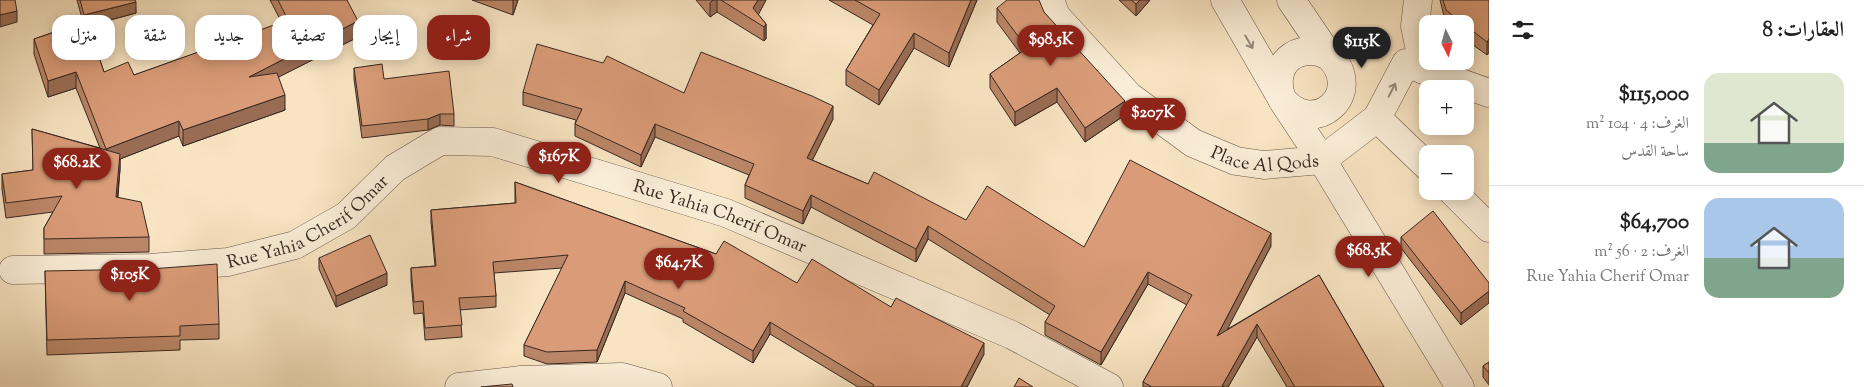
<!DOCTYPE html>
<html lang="ar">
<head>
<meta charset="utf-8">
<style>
  body { margin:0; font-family:"Sorts Mill Goudy",Amiri,serif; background:#f2f2f2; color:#222; direction:rtl; height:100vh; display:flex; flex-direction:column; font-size:19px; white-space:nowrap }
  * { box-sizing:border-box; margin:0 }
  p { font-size:16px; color:#767676 }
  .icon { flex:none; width:28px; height:28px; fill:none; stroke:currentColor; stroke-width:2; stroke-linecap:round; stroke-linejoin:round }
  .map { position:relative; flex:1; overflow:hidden; direction:ltr }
  .details { display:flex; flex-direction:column; background:#fff; width:375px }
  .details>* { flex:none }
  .banner { position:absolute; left:15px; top:15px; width:475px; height:45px; direction:rtl; display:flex; gap:10px }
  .needle { width:32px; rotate:174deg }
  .fabs { position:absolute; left:1419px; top:15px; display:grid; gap:10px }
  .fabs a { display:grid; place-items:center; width:55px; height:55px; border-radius:10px; background:#fff; box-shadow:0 2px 12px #0003; font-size:25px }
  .price { position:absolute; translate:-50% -42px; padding:0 11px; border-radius:18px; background:#8f2418; color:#fff; font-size:16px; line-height:32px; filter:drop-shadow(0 1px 2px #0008) }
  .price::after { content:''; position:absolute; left:50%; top:30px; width:15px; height:11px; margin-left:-8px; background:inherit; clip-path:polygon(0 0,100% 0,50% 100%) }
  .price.on { background:#222; color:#fff }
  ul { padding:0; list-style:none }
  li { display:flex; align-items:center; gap:15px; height:125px; padding:0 20px }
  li+li { border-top:1px solid #e0e0e0 }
  li span { display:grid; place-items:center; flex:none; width:140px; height:100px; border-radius:15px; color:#555 }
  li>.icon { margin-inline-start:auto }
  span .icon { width:60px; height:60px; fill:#fffc; stroke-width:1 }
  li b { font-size:21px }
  h2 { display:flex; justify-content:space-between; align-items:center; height:60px; padding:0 20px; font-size:21px }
  .tag { padding:0 18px; border-radius:15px; background:#fff; box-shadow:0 2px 12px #0003; font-size:18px; line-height:45px }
  .tag.on { background:#8f2418; color:#fff }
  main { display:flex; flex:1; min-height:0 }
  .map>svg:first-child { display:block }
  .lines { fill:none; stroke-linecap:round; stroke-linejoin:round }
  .minor-casing { stroke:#66574a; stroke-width:29 }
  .minor { stroke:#faedd7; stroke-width:28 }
  .wall { fill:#bb8667; stroke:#362822 }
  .shaded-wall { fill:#996d54; stroke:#362822 }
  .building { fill:#da9c78; stroke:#362822 }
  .oneway { stroke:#988a7c }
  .labels { text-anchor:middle; stroke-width:4; stroke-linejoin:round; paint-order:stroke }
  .street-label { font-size:18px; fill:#362822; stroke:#faedd7 }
</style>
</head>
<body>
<main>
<section class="details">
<h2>العقارات: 8<svg class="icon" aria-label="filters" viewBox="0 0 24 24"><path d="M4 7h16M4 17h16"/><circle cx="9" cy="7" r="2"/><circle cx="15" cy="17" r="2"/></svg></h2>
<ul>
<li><span style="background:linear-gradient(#dfe7d0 70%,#7fa58c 0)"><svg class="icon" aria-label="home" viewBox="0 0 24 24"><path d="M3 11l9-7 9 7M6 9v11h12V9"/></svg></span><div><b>$115,000</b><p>الغرف: 4 · 104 m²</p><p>ساحة القدس</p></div></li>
<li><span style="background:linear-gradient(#a9c7e8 60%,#7fa58c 0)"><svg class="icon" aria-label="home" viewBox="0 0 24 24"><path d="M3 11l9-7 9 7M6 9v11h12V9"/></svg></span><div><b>$64,700</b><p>الغرف: 2 · 56 m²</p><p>Rue Yahia Cherif Omar</p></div></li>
</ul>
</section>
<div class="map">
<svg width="1489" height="387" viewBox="0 0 1489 387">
  <rect width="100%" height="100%" fill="#f8e4c2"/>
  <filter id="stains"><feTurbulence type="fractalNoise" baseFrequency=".004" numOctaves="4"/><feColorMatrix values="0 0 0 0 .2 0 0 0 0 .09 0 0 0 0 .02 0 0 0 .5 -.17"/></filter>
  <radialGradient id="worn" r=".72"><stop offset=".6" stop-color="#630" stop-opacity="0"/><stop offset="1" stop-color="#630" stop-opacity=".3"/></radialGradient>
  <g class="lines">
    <defs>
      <g id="minor">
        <path id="s1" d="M1050,0l6,16 73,80 64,47 43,18 28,4 58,-5 55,-42 29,-55 18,7 -9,-44 3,-26"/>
        <path d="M1225,0l57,99c32,40 84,-6 47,-43l-38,-56"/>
        <path d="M1424,70l65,23"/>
        <path d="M1282,99c-13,-34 15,-59 47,-43"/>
        <path d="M1283,101l39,59 138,227"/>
        <path d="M1377,118l51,49"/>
        <path d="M1452,191l37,37"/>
        <path id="s2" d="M13,270l137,-2 78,-6 67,-17 51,-29 49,-48 45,-27 53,1 233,71 286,122 97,52"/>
        <path d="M459,387l62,-7 101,-3 36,10"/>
      </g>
    </defs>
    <!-- minor casing -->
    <use href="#minor" class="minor-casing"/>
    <!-- minor -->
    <use href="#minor" class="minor"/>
  </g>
  <!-- wall -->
  <path class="wall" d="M77,0h58l1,13 -48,13 16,46 30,3 148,-52 -12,-23h77l11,37 -80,40 7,33 -102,36 -4,-10 -59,23v10l-2,28 31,40v15l-105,2v-26l9,-16 -47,6 -4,-29v-15l31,-4 -1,-41 68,19 -24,-60 -28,9 -14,-43v-15l49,-17z
    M472,0h46l-5,15z
    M696,0h70l-8,14 8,10v15l-2,2 -47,-29 -7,5z
    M829,0h148l-28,67 -35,-19 -35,57 -33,-20v-15l27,-45z
    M1119,0h31l-14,16z
    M1440,0h49v53l-2,2 -22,-16v-15h-19z
    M997,8l47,4 81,103 -40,27 -28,-40 -42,24 -25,-38v-14l30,-21 -23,-31z
    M354,68l30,11 70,35v12l-14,-1 -12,5 -66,8 -8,-59z
    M523,92l161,1 149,26 -21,41 56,24 98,36 118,27 187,-1 -45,84 93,-55 65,112h-97l-30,-50 -29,50h-85v-5l44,-77 -39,-21 -47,81 -56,-30v-13l5,-7 -122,-76 -12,23 -105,-55 -8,17 -58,-26v-13l4,-10 -94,-38 -14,30 -66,-31v-12l1,-4 -53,-15z
    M515,182l282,101 94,24 93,47 -17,33h-109l-88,-53 -17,29 -70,-41v-3l-58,-26 -28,69 -50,2 -23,-8v-11l38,-77 -68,5 2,23v11l-36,3 2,27 -37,3 -2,-27 -9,1 -3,-34v-12l24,-2 -4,-44v-12l84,-7z
    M1401,237l88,46 -28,42 -60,-77z
    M319,258l68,27 -51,22 -17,-38z
    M45,271l174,53v15l-39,1v10l-133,5z
    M1489,362v23l-6,-8v-11z"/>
  <!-- shaded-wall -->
  <path class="shaded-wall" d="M513,0h5l-5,15z
    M713,0h4v12l-7,5v-14z
    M758,0h8l-11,21 -2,-13z
    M971,0h6l-28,67v-14z
    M1140,0h10l-14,16v-12z
    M136,2v11l-52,14v-12z
    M17,11v11l-17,5v-12z
    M358,21v16l-109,55v-15z
    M766,24v15l-2,2v-14z
    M914,33v15l-35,57v-15z
    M1489,39v14l-2,2v-13z
    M76,72v16l-28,9v-16z
    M1057,88v14l-42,24v-14z
    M285,95v15l-102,36v-16z
    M1125,101v14l-40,27v-14z
    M833,106v13l-26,52v-13z
    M440,114v11l-12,5v-11z
    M179,121v15l-59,23v10l-4,43 -10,-48v-15z
    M655,124v13l-14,30v-12z
    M811,195v12l-8,17v-13z
    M928,226v13l-12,23v-13z
    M1271,233v13l-54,103v-13z
    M1148,272v12l-47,81v-13z
    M387,273v12l-51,22v-11z
    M625,281v12l-28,69v-12z
    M1489,291v12l-28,22v-12z
    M770,322v12l-17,29v-12z
    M1257,324v13l-29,50h-6v-1z
    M984,343v11l-17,33h-6z"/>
  <!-- building -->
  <path class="building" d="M0,0h15l2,11 -17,4z
    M80,0h55l1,2 -52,13z
    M278,0h69l11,21 -109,56 28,-4 8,22 -102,35 -4,-9 -73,28 -30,-77 -28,9 -14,-42 53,-18 17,51 24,-10 6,13 154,-55z
    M721,0h37l-5,8 13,16 -2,3z
    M855,0h116l-22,53 -35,-20 -35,57 -33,-20 34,-56z
    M1007,0h32l5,12 81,89 -40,27 -28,-40 -42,24 -25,-38 37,-26 -30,-40z
    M1131,0h9l-4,4z
    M1443,0h46v39l-2,3 -22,-17v-1h-2l-17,-14z
    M537,44l66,19 4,-7 77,37 17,-41 111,44 21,10 -26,52 61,26 6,-12 92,48 21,-34 97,61 46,-87 141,73 -54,103 102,-61 65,112h-89l-38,-63 -35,62 2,1h-72l-9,-5 49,-87 -44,-23 -47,80 -56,-30 10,-16 -127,-80 -12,23 -105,-54 -8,16 -58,-26 9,-21 -99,-40 -14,31 -66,-31 7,-15 -59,-17z
    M382,64l2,15 65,-8 5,43h-14l-12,5 -66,7 -8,-58z
    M32,129l88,25 -4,43 25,5 8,35 -105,2v-11l18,-32 -56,7 -4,-29 31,-4z
    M515,182l201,72 8,-13 73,42 15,-24 79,48 5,-9 88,45 -23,44h-88l1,-2 -104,-63 -17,29 -70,-40 2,-3 -60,-27 -28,69 -50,2 -23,-7 44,-90 -75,7 3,34 -37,2 3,27 -37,3 -2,-27 -9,1 -3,-34 25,-2 -5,-56 85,-7z
    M1433,211l56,72v8l-28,22 -60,-76z
    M370,235l17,38 -51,23 -17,-38z
    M217,264l2,60 -39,2v10l-133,4 -2,-69 105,-2z
    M1489,362v11l-6,-7z
    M1019,378l14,9h-19z
    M512,384l1,3h-32z"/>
  <!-- one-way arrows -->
  <defs><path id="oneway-shaft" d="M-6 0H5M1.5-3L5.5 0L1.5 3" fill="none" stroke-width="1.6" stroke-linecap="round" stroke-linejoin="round" transform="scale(1.25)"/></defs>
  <g class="oneway">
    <use href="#oneway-shaft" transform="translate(1249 42) rotate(60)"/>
    <use href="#oneway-shaft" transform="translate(1392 90) rotate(-63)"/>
  </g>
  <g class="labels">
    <!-- street labels -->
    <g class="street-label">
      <text dy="6" stroke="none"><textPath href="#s1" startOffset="280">Place Al Qods</textPath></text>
      <text dy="6" stroke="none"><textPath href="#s2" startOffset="756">Rue Yahia Cherif Omar</textPath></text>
      <text dy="6" stroke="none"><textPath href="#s2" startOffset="306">Rue Yahia Cherif Omar</textPath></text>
    </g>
  </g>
  <rect width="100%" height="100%" filter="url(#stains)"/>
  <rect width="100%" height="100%" fill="url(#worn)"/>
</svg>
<div class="fabs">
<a><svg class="needle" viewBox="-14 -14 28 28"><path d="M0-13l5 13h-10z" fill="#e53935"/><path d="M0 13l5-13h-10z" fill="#767676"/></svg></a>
<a>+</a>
<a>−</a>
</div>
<b class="price" style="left:1051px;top:67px">$98.5K</b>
<b class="price on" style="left:1362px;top:69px">$115K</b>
<b class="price" style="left:1153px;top:140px">$207K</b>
<b class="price" style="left:559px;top:184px">$167K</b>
<b class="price" style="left:77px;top:190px">$68.2K</b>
<b class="price" style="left:1369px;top:278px">$68.5K</b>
<b class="price" style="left:679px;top:290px">$64.7K</b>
<b class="price" style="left:130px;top:302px">$105K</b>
<div class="banner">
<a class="tag on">شراء</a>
<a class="tag">إيجار</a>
<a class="tag">تصفية</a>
<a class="tag">جديد</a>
<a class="tag">شقة</a>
<a class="tag">منزل</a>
</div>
</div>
</main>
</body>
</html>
